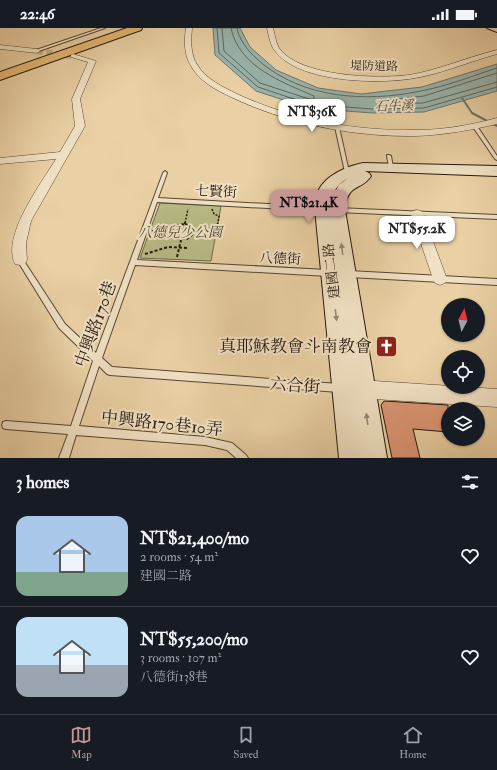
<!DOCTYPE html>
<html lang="en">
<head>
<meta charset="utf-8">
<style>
  body { margin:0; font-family:"IM FELL Double Pica","Noto Serif TC",serif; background:#242831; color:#f1f3f6; height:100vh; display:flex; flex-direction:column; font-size:15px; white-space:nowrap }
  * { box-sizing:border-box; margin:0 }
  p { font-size:13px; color:#9ea1a6 }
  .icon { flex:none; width:22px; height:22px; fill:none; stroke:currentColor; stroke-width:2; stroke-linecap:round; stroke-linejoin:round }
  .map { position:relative; height:430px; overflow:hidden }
  .side { display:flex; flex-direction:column; background:#171b24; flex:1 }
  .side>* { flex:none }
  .needle { width:26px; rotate:7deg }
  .controls { position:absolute; left:441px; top:270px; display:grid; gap:8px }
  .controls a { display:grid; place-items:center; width:44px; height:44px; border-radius:50%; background:#171b24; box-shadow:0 1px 3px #0004; font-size:20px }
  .price { position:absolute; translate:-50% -34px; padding:0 9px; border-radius:8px; background:#fff; color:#222; font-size:13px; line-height:26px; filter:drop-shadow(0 1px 2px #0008) }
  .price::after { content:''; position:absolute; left:50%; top:24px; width:12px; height:9px; margin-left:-6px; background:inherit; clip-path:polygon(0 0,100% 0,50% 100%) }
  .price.on { background:#c59692; color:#111 }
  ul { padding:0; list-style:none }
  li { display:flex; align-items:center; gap:12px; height:100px; padding:0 16px }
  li+li { border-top:1px solid #363941 }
  li span { display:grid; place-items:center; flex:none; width:112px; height:80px; border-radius:12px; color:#555 }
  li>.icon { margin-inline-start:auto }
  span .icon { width:48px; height:48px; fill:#fffc; stroke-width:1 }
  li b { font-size:17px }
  h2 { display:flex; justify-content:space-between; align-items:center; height:48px; padding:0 16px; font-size:17px }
  .status { display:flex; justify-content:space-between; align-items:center; height:28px; padding:0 20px; background:#171b24; direction:ltr }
  .status svg { height:11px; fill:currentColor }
  .tabs { display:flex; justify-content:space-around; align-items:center; height:56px; border-top:1px solid #363941; background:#171b24; font-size:11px; color:#9ea1a6 }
  .tabs a { display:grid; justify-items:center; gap:2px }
  .tabs .on { color:#c59692 }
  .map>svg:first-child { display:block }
  .green { fill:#b8bb86; stroke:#6e6a4a }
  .water { fill:#99b5ae; stroke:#6a766e }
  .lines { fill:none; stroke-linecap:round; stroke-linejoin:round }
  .shore { stroke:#5e665e; stroke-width:1 }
  .stream { stroke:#6a766e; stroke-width:2 }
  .building { fill:#db9573; stroke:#24180d }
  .street-tunnel { stroke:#c2ac87; stroke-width:6; stroke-dasharray:6 3.5; stroke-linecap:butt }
  .lane-casing { stroke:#564633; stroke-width:2 }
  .street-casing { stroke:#564633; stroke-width:1 }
  .secondary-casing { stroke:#24180d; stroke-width:2 }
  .highway-casing { stroke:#24180d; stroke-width:2 }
  .path-far2 { stroke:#24180d; stroke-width:1; stroke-dasharray:1.5 1; stroke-linecap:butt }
  .path-far1 { stroke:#24180d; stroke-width:1.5; stroke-dasharray:2 1.5; stroke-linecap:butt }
  .path { stroke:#24180d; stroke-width:2; stroke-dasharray:3 2; stroke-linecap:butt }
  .lane { fill:#f1e1c4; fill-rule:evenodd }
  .street { fill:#f1e1c4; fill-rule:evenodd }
  .secondary { fill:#f1e1c4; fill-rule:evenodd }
  .highway { fill:#e5b872; fill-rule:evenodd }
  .oneway { fill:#958772 }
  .labels { text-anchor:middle; stroke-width:4; stroke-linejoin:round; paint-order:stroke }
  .far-street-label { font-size:12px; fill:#24180d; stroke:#f1e1c4 }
  .far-water-label { font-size:13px; font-style:italic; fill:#47473d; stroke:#f1e1c4 }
  .street-label { font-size:14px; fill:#24180d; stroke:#f1e1c4 }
  .park-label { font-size:14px; font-style:italic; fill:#504931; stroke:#f1e1c4 }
  .near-street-label { font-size:17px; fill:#24180d; stroke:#f1e1c4 }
  .near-poi-label { font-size:17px; fill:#24180d; stroke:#f1e1c4; text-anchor:end }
</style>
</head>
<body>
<div class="status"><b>22:46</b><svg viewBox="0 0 49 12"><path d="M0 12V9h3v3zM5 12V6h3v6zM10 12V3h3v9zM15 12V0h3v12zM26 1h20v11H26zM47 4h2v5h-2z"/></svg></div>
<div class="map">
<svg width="497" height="430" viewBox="0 0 497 430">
  <rect width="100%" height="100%" fill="#ead1a5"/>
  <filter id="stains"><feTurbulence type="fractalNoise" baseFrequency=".005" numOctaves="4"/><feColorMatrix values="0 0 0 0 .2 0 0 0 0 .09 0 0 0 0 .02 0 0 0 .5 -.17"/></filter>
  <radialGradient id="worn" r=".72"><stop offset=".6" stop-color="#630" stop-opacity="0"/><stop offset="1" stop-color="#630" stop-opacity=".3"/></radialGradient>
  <!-- green -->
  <path class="green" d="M160,175l61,3 -10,55 -71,-3z"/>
  <!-- water -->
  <path class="water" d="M213,0h27l10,19 26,23 42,18 43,6 61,-7 75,-23v27l-73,21 -52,1 -64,-5 -52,-17 -41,-36z"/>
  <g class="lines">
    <!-- shore -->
    <path class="shore" d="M217,0l2,25 39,34 51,17 63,5 52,-1 73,-21
      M222,0l2,23 36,32 49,16h5v-3c-32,-14 -75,-29 -83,-68
      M237,0c3,17 18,30 31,40 46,33 108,34 162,21 23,-5 45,-14 67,-21
      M497,45l-73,23 -36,4 -1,2 2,2 34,-1 74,-21"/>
    <!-- stream -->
    <path class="stream" d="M462,70l10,15 25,13"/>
  </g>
  <!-- building -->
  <path class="building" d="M384,373l64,4v27l-35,-3 7,29h-28l-11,-53z"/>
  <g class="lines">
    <!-- street-tunnel -->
    <path class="street-tunnel" d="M37,23l36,5"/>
    <defs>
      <path id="lane" d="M101,0h4l-69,24 -3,-1z
        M335,98l4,1 10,45v1h-4v-1l-10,-45z
        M473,98h4l20,30v4l-2,-1 -22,-32z
        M387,127h2l2,1 2,11v1h-4v-1l-2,-11z
        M165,143l2,2 -9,25 164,9 3,2 -3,2 -165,-9 -20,58 191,10 2,1 1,2 -1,2 -2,1 -193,-11 -33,93 10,9 227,17 3,1 1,3 -1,3 -3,1 -229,-17 -3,-1 -8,-8 -20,60 126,11 27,6 14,12 2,3h-12l-9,-8 -22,-5 -129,-10 -7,23h-10l9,-24 -62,-5 -3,-1 -1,-3 1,-3 3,-1 65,5 22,-65 -34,-33 -42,-68 1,-2h4l43,66 31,29 67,-180z
        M337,180l160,7v4l-160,-7 -3,-2z
        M349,243l148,8v6l-148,-8 -2,-1 -1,-2 1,-2z"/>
      <path id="street" d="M186,0h6c-1,13 -2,27 6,38 8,13 25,21 39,28 56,26 118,37 179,36 28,0 55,-5 81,-12v6c-26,6 -53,11 -81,12 -63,1 -128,-12 -185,-39 -15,-7 -32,-16 -40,-31 -7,-11 -7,-25 -5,-38z
        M267,0h6c2,7 3,15 6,20 20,29 99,31 130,27 30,-5 59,-18 88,-25v4c-29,8 -58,21 -88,25 -36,5 -111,3 -134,-28 -5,-6 -6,-15 -8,-23z
        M0,17l37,4 3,2 -3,2 -37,-4z
        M73,26l23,7 -16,38 5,27 -54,95 -5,22 1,17 -2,4 -5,1 -5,-1c-14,-28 27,-82 41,-105l-56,5v-6l60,-6 15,-26 -3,-27 16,-37 -17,-5v-2z
        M417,182l4,1 2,3 24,65 -2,4 -5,2 -5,-2 -2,-4 -22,-65 2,-3z
        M359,352l138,9v18l-138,-9 -6,-3 -3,-6 3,-6z"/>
      <path id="secondary" d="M487,0h10v4z
        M363,135l134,3v10l-132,-5 4,2 2,3c-9,15 -24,6 -26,34l42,248h-48l-24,-249c-2,-28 25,-41 48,-46zM348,150l-9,7 -7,12c3,-9 8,-14 16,-19z"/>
      <path id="highway" d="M127,0h15l-1,2 -141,50v-8z"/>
    </defs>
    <!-- lane casing -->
    <use href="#lane" class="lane-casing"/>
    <!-- street casing -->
    <use href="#street" class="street-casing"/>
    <!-- secondary casing -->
    <use href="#secondary" class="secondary-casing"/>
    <!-- highway casing -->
    <use href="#highway" class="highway-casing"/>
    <!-- path-far2 -->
    <path class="path-far2" d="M370,39l13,3"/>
    <!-- path-far1 -->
    <path class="path-far1" d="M212,181l2,5 5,2 -1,7
      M185,195l3,-14"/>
    <!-- path -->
    <path class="path" d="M185,196l7,3 1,7 -6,5h-11l-4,-4v-5l6,-5z
      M185,196v-2
      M152,203h19
      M193,204l23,1 2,-11
      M145,226l23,-7 19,1
      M177,229l4,-17"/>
    <!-- lane -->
    <use href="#lane" class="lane"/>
    <!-- street -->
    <use href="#street" class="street"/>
    <!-- secondary -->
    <use href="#secondary" class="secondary"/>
    <!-- highway -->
    <use href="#highway" class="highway"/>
  </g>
  <!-- one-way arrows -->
  <defs><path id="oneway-solid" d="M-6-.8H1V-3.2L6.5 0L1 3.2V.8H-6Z"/></defs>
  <g class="oneway">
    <use href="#oneway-solid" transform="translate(342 221) rotate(-97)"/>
    <use href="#oneway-solid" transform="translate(336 287) rotate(83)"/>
    <use href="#oneway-solid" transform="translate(367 391) rotate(-98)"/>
  </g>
  <!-- icons -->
  <defs>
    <symbol id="church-square" viewBox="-11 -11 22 22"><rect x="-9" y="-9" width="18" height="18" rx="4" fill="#8f2418" stroke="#f1e1c4"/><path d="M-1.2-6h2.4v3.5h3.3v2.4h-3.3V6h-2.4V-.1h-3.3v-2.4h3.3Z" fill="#fff"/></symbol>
  </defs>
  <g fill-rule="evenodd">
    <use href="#church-square" x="374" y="306" width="25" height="25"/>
  </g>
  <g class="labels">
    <!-- far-street labels -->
    <g class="far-street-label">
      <text transform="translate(374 38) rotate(1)" y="4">堤防道路</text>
    </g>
    <!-- far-water labels -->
    <g class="far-water-label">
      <text transform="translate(394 77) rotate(-2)" y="5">石牛溪</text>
    </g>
    <!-- street labels -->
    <g class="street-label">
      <text transform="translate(216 163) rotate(3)" y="5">七賢街</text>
      <text transform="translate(280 230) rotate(3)" y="5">八德街</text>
      <text transform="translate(331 243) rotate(-97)" y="5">建國二路</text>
    </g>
    <!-- park labels -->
    <g class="park-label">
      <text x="180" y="209">八德兒少公園</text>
    </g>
    <!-- near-street labels -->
    <g class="near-street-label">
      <text transform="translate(95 296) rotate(-70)" y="6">中興路170巷</text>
      <text transform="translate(295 357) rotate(4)" y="6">六合街</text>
      <text transform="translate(162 395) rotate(6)" y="6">中興路170巷10弄</text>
    </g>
    <!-- near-poi labels -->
    <g class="near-poi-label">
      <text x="372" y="324">真耶穌教會斗南教會</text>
    </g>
  </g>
  <rect width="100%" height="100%" filter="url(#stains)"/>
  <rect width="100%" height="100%" fill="url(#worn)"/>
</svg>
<div class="controls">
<a><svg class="needle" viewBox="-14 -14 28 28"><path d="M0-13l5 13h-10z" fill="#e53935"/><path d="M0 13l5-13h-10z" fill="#9ea1a6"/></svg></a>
<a><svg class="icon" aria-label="locate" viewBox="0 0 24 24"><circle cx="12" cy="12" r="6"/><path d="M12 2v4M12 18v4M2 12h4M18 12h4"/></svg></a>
<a><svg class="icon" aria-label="layers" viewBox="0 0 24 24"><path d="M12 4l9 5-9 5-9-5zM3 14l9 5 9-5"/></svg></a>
</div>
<b class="price" style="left:312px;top:105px">NT$36K</b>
<b class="price on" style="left:309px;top:196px">NT$21.4K</b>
<b class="price" style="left:417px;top:222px">NT$55.2K</b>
</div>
<section class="side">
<h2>3 homes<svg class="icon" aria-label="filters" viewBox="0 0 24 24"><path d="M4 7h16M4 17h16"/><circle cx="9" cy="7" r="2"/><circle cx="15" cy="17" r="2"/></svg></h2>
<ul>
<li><span style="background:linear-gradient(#a9c7e8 70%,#7fa58c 0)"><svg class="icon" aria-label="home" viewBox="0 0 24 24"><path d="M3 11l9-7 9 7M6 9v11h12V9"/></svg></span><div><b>NT$21,400/mo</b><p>2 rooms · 54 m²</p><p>建國二路</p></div><svg class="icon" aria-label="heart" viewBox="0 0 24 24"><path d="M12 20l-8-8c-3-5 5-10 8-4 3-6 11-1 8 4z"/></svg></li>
<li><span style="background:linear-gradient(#bfe0f5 60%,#9aa5b1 0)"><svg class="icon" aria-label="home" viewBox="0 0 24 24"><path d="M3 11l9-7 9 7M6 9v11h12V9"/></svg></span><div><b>NT$55,200/mo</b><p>3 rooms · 107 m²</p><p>八德街138巷</p></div><svg class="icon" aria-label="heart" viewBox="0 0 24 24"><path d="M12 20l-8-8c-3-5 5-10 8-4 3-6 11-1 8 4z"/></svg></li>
</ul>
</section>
<nav class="tabs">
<a class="on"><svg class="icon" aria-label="map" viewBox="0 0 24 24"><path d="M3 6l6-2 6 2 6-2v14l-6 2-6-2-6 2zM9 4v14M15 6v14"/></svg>Map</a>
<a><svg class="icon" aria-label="saved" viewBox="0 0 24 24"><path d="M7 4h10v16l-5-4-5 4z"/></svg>Saved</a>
<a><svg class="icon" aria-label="home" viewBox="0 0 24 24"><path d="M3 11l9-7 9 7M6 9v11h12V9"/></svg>Home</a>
</nav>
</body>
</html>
